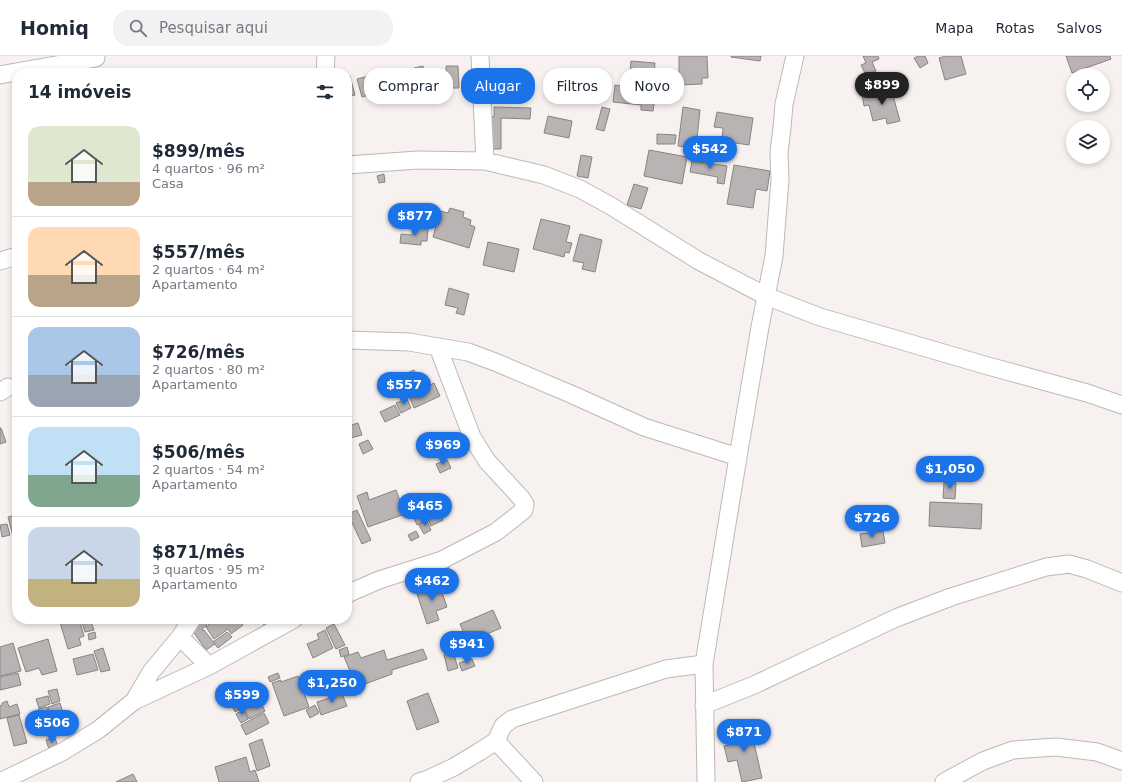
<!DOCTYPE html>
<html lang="pt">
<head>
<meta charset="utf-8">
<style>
  body { margin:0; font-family:"DejaVu Sans",sans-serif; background:#f2f2f3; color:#1f2937; height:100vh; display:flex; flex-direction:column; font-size:15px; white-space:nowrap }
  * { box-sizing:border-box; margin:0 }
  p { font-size:13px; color:#747a83 }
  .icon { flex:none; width:22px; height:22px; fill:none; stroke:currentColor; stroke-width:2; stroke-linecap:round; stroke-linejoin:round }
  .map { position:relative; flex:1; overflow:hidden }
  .details { position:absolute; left:12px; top:12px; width:340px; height:556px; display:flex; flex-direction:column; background:#fff; border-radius:16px; box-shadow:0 2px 6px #0003 }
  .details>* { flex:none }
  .guide { position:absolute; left:364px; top:12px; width:380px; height:36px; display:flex; gap:8px }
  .buttons { position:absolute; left:1066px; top:12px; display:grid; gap:8px }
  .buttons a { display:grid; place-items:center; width:44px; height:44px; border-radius:50%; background:#fff; box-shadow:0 2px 6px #0003; font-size:20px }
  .price { position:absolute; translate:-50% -34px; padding:0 9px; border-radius:14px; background:#1a73e8; color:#fff; font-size:13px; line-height:26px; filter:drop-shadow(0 1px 2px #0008) }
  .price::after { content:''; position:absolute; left:50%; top:24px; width:12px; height:9px; margin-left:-6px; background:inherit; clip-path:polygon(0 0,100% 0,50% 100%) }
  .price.on { background:#222; color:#fff }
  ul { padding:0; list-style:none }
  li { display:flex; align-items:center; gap:12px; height:100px; padding:0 16px }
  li+li { border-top:1px solid #e0e1e3 }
  li span { display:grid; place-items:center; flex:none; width:112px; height:80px; border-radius:12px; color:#555 }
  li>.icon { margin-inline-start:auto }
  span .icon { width:48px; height:48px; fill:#fffc; stroke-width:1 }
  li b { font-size:17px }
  h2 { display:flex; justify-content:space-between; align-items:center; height:48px; padding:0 16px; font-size:17px }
  .pill { padding:0 14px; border-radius:16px; background:#fff; box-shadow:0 2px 6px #0003; font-size:14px; line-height:36px }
  .pill.on { background:#1a73e8; color:#fff }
  header { display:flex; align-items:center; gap:24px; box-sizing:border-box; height:56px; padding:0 20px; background:#fff; border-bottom:1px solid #e0e1e3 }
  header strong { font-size:19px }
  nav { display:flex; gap:22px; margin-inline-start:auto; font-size:14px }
  .search { width:280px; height:36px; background:#f2f2f3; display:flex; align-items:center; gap:10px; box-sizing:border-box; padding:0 14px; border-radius:16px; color:#747a83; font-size:15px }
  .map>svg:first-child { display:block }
  .building { fill:#b9b4b3; stroke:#898484 }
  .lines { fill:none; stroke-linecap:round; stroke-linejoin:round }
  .minor-casing { stroke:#bdb8b7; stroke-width:19 }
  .minor { stroke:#fff; stroke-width:17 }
</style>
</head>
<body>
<header>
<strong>Homiq</strong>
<div class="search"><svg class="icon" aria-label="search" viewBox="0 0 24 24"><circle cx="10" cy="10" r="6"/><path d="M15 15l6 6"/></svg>Pesquisar aqui</div>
<nav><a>Mapa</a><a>Rotas</a><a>Salvos</a></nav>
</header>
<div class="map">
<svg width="1122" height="726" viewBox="0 0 1122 726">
  <rect width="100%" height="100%" fill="#f7f1f0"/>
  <!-- building -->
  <path class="building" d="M679,0h28l1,22h-6v6l-23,1z
    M731,0h30l-1,5 -29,-4z
    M863,0h15l1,3 -7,3 4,9 -10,4 -5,-10 5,-2z
    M919,0h6l3,7 -8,5 -6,-10z
    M946,0h15l5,18 -21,6 -6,-22z
    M1066,0h44l1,3 -39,14z
    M631,5l24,2 -2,21 -24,-2z
    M423,10l2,12 -10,1 -1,-11z
    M446,10h12l1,22h-12z
    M392,14l5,18 -35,9 -5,-18z
    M350,20l5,19 -8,2v-20z
    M584,26l21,3 -1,8 -21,-3z
    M615,29l41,6 -3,20 -12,-1v-5l-28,-3z
    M891,32l9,33 -13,3 -1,-6 -13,3 -4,-16 -5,1 -2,-11z
    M494,51l37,1 -1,11 -29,-1v31h-11v-33l4,1z
    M602,51l8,2 -6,22 -8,-2z
    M683,51l17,3 -4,38 -18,-2z
    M717,56l36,6 -4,27 -27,-4 1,-13 -9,-1z
    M548,60l24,5 -3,17 -25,-5z
    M657,78l19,1 -1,9h-18z
    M649,94l38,7 -5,27 -38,-8z
    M581,99l11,2 -4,21 -11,-2z
    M692,105l35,5 -3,18 -7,-1 1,-6 -28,-5z
    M734,109l36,6 -3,20 -11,-2 -3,19 -26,-4z
    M384,118l1,8 -6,1 -2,-7z
    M634,128l14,4 -7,21 -14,-4z
    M450,152l14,4 -1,5 8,3 -1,5 5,2 -6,21 -36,-11 7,-26 8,2z
    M541,163l29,7 -4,16 6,1 -3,10 -4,-1 -1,5 -31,-8z
    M413,171l15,1 -1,13h-6v4l-21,-2 1,-9 11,1z
    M580,178l22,6 -7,32 -13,-3 2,-6 -11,-2z
    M488,186l31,7 -5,23 -31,-7z
    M449,232l20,6 -5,21 -8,-2 2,-5 -13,-3z
    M414,314l9,19 11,-6 6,13 -26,12 -13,-32z
    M407,343l4,9 -10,5 -5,-10z
    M395,349l5,10 -15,7 -5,-10z
    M347,365l1,5 10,-3 4,12 -15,4z
    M0,372h1l5,14 -6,2z
    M368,384l5,9 -10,5 -4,-10z
    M447,404l4,8 -11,5 -4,-9z
    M944,426l12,1 -1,16 -12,-1z
    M396,434l9,24 -37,13 -11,-31 10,-4 2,8z
    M930,446l52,2 -1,25 -52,-3z
    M436,450l7,14 -12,6 -3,-7 -11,6 -4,-9z
    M357,454l14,30 -9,4 -14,-30z
    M17,459v19l-4,2 -5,-19z
    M427,465l4,9 -7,4 -5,-9z
    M7,468l3,11 -8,2 -2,-12z
    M416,475l3,6 -8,4 -3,-6z
    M883,475l2,12 -23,4 -2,-13z
    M447,507l6,19 -11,4 -7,-19z
    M438,525l9,26 -11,4 3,9 -12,4 -10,-30 11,-3 -2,-6z
    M493,554l8,18 -33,14 -8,-18z
    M59,563h20l5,17 -5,2 2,7 -13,4z
    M81,563h9l4,11 -9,2z
    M197,563h5l5,6 -5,4 1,2 1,-1 11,14 -9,6 -16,-23z
    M205,563h34l4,6 -12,9 -3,-5 -14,10 -8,-12 3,-2z
    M261,563h17l-14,6z
    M334,568l11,21 -9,4 -10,-21z
    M325,574l8,18 -20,10 -6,-14 12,-5 -2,-5z
    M95,576l1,6 -7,2 -1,-6z
    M227,576l5,5 -14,11 -5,-6z
    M48,583l9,32 -15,4 -3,-7 -13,4 -8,-24z
    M13,587l8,28 -21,5v-29z
    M347,591l2,7 -8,3 -2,-7z
    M103,592l7,22 -9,2 -7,-21z
    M423,593l4,10 -35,11v4l-35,13 -13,-30 14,-5 3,6 23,-8 3,10z
    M453,596l5,16 -10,3 -4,-16z
    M93,598l5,16 -21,5 -4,-16z
    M472,603l3,7 -13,5 -3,-8z
    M18,617l3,12 -21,5v-13z
    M278,617l2,5 -10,4 -2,-5z
    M298,620l11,31 -25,9 -12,-33 9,-3v2z
    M57,633l3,12 -8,3 -4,-13z
    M254,634l11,21 -16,8 -11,-21z
    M428,637l11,29 -22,8 -10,-29z
    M342,638l5,12 -26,9 -4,-13z
    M48,640l2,8 -11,4 -3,-9z
    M236,641l6,11 -7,4 -6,-12z
    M7,645l2,6 8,-3 3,10 -20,5v-13l2,-1v-2z
    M60,647l6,19 -12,4 -6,-19z
    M315,649l4,8 -9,5 -4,-8z
    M47,651l6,18 -9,3 -6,-19z
    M243,654l5,9 -7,4 -5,-9z
    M264,657l5,10 -23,12 -5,-10z
    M19,659l8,28 -13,3 -7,-28z
    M749,665l13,57 -20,4 -5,-22 -9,2 -4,-16 9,-2 -2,-9 6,-1 -2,-10z
    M55,682l3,9 -9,2 -3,-9z
    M262,683l8,27 -13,5 -8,-27z
    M246,701l4,15 5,-2 4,12h-40l-4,-15z
    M133,718l4,8h-21z"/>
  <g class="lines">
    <defs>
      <path id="minor" d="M480,0l5,105
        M325,17l1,-17
        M0,19l96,-17
        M347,109l71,-5 67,1 59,14 36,14 31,17 88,55 67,35 54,21 168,49 99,27 35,12
        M0,205l17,-5
        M347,284l62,2 59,10 27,10 78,33 71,32 94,30
        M0,336l8,-5
        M347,538l32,-14 63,-20 54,-28 28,-22 1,-6 -4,-6 -34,-37 -15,-24 -34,-90
        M180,581l29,29
        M134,645l75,-35 85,-47
        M704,649l50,-20 142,-67 55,-21 95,-30 23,-3 18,5 35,14
        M496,685l38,41
        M0,726l62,-30 36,-22 36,-29 17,-29 29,-35 12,-18
        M419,726l7,-2 28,-13 25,-15 17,-11 7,-15 9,-7 154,-50 38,-5
        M706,726l-2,-118 34,-207 22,-130 14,-71 6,-77 -1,-27 3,-24 2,-24 11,-48
        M944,726l39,-21 30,-11 43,-3 41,5 25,9"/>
    </defs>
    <!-- minor casing -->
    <use href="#minor" class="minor-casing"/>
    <!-- minor -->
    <use href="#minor" class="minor"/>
  </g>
</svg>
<div class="buttons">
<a><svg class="icon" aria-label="locate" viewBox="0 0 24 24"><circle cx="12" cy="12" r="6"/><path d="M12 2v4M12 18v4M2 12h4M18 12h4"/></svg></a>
<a><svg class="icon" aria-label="layers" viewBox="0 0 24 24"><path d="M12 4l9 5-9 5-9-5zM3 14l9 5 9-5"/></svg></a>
</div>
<b class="price on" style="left:882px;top:50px">$899</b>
<b class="price" style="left:710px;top:114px">$542</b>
<b class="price" style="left:415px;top:181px">$877</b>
<b class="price" style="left:404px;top:350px">$557</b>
<b class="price" style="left:443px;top:410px">$969</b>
<b class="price" style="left:950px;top:434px">$1,050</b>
<b class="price" style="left:425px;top:471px">$465</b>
<b class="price" style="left:872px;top:483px">$726</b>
<b class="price" style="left:432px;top:546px">$462</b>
<b class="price" style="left:467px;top:609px">$941</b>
<b class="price" style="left:332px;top:648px">$1,250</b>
<b class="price" style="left:242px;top:660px">$599</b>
<b class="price" style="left:52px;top:688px">$506</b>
<b class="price" style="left:744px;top:697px">$871</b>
<div class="guide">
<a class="pill">Comprar</a>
<a class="pill on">Alugar</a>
<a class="pill">Filtros</a>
<a class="pill">Novo</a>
</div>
<section class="details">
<h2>14 imóveis<svg class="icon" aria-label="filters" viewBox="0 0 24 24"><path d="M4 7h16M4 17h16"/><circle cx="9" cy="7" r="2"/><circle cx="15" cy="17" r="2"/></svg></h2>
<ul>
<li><span style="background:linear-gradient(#dfe7d0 70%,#b9a48a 0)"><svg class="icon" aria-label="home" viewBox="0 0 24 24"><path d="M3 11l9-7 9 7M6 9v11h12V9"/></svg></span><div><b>$899/mês</b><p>4 quartos · 96 m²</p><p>Casa</p></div></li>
<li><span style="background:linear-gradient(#ffd9b3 60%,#b9a48a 0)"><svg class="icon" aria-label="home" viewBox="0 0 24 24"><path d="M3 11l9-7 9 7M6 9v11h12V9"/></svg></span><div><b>$557/mês</b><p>2 quartos · 64 m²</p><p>Apartamento</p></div></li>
<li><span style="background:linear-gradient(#a9c7e8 60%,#9aa5b1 0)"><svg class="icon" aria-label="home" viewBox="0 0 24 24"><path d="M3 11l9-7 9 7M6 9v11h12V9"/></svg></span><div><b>$726/mês</b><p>2 quartos · 80 m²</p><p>Apartamento</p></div></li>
<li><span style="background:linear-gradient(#bfe0f5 60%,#7fa58c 0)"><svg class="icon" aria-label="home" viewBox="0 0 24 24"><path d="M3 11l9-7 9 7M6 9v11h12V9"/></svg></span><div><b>$506/mês</b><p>2 quartos · 54 m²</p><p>Apartamento</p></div></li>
<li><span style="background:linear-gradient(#c9d6e8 65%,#c2b280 0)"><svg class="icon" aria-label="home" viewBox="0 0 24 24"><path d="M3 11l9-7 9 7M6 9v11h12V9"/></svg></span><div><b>$871/mês</b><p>3 quartos · 95 m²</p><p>Apartamento</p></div></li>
</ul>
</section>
</div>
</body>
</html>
